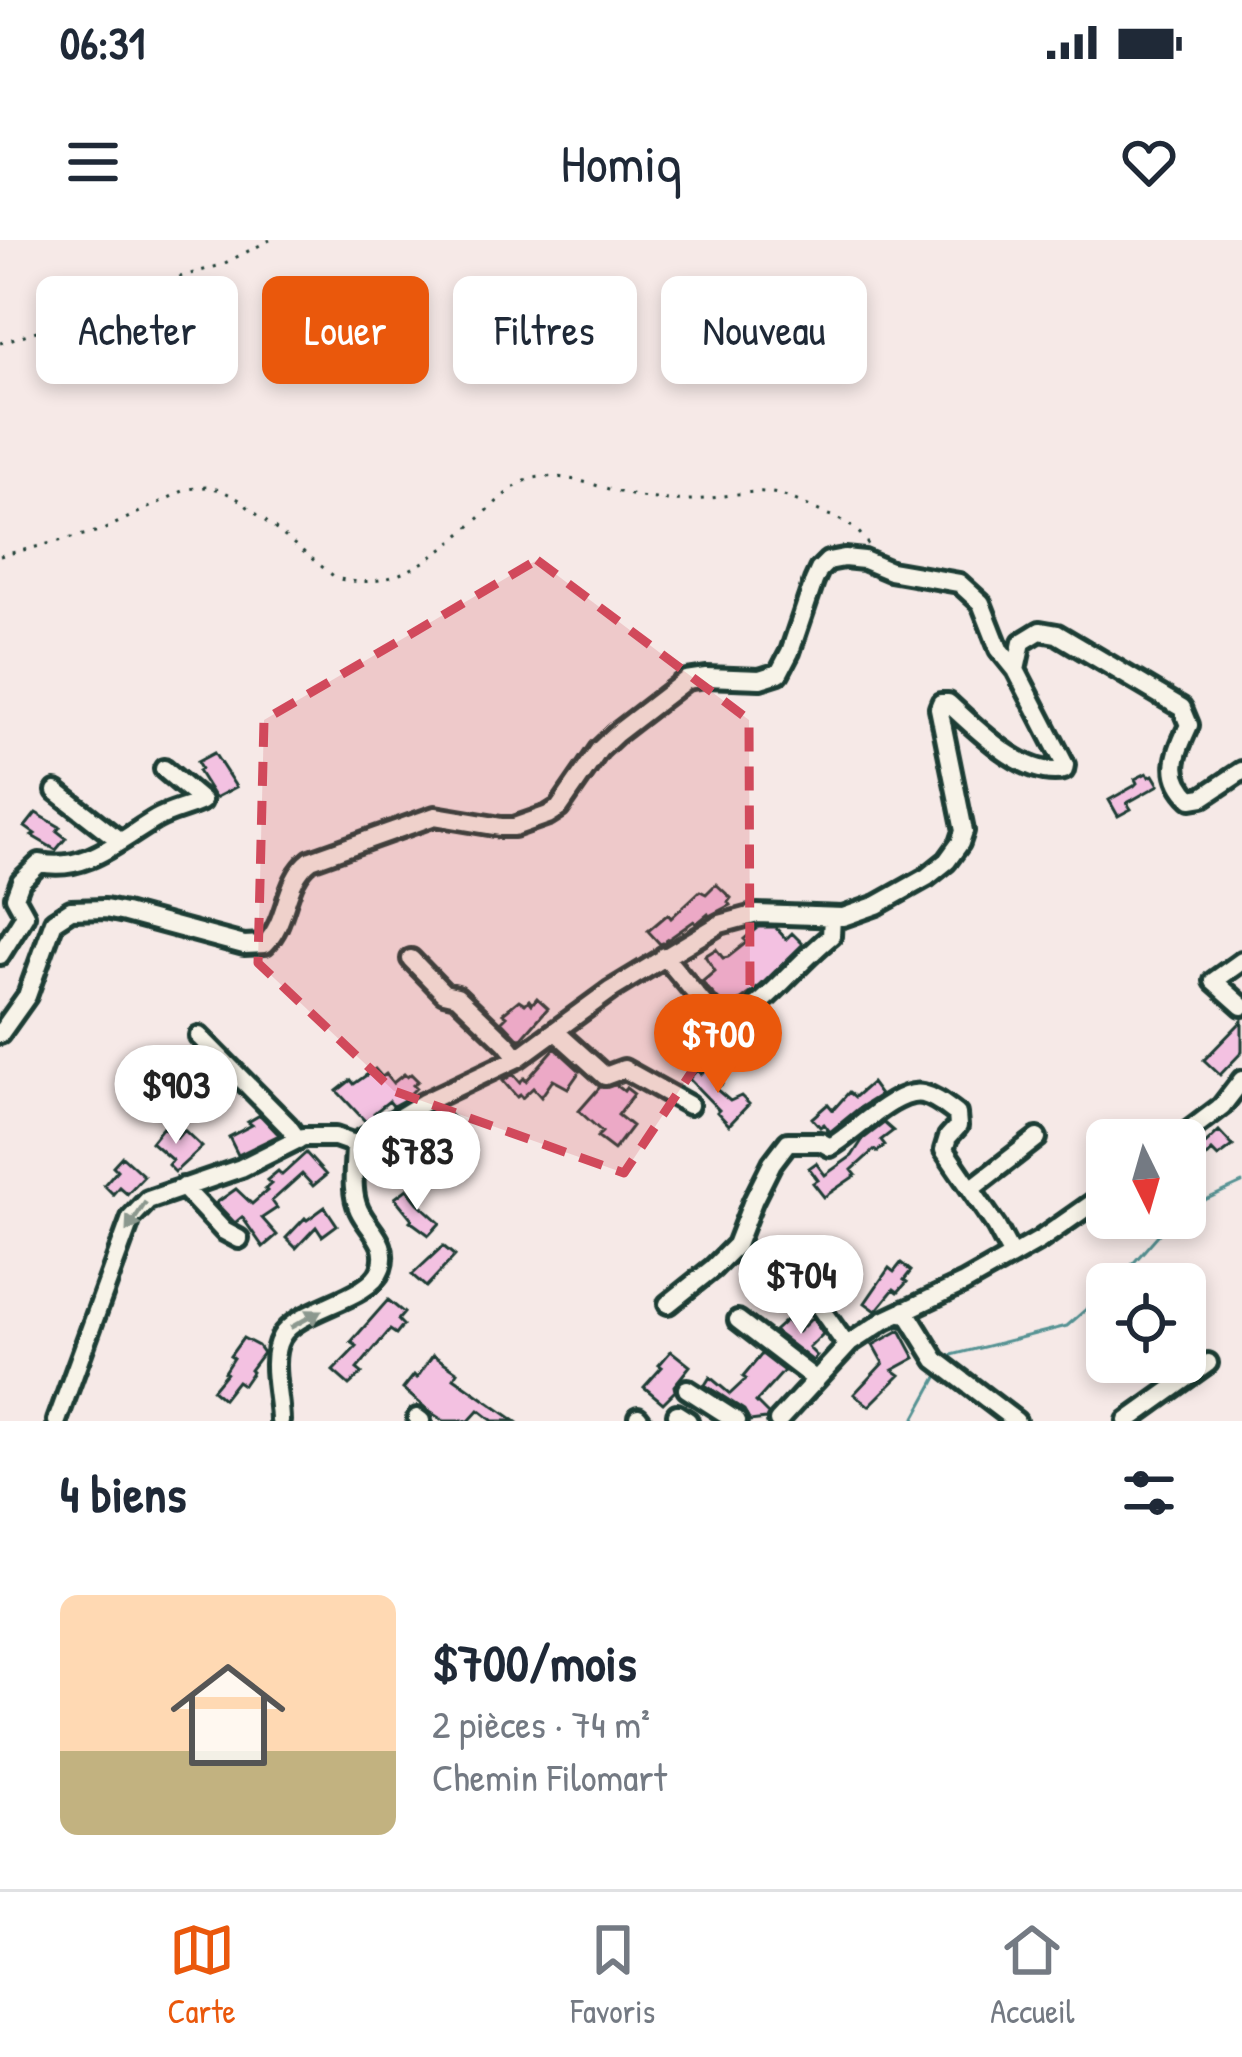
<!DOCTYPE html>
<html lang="fr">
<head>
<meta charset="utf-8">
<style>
  body { margin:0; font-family:"Patrick Hand",sans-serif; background:#f6f6f7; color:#1f2937; height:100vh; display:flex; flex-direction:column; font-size:45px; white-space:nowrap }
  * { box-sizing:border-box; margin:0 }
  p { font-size:39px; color:#747a83 }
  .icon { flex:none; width:66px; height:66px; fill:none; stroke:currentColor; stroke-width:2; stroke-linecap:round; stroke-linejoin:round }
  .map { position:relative; height:1181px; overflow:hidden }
  .details { display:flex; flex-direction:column; background:#fff; flex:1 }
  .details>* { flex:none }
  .banner { position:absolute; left:36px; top:36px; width:1170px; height:108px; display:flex; gap:24px }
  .needle { width:78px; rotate:175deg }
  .fabs { position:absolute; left:1086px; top:879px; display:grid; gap:24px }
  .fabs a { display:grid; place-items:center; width:120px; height:120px; border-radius:18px; background:#fff; box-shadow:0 6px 18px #0003; font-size:60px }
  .price { position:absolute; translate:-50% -102px; padding:0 27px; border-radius:42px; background:#fff; color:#222; font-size:39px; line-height:78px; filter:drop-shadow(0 3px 6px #0008) }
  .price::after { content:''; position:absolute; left:50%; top:72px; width:36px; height:27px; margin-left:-18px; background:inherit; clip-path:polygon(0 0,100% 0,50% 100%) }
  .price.current { background:#ea580c; color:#fff }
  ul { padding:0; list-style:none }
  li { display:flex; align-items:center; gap:36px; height:300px; padding:0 60px }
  li span { display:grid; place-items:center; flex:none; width:336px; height:240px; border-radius:18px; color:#555 }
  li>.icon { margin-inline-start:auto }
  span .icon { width:144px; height:144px; fill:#fffc; stroke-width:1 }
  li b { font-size:51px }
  h2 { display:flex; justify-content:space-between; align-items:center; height:144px; padding:0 60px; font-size:51px }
  .pill { padding:0 42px; border-radius:18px; background:#fff; box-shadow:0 6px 18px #0003; font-size:42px; line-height:108px }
  .pill.current { background:#ea580c; color:#fff }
  .status { display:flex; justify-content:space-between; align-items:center; height:84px; padding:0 60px; background:#fff; direction:ltr }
  .status svg { height:33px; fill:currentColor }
  header { display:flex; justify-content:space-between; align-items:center; height:156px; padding:0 60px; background:#fff; font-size:54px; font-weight:600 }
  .dock { display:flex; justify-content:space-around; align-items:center; height:168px; border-top:3px solid #e0e1e3; background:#fff; font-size:33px; color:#747a83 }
  .dock a { display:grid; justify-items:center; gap:6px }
  .dock .current { color:#ea580c }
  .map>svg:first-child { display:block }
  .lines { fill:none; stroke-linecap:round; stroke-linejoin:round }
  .stream { stroke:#559293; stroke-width:3 }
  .building { fill:#f3c1e1; stroke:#1f3d34; stroke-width:3 }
  .minor-casing { stroke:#1f3d34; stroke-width:26 }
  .path { stroke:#1f3d34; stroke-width:3; stroke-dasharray:3 9; stroke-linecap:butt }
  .minor { stroke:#f7f3e8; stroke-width:16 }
  .oneway { fill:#8b988e }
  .marked { fill:#d1495b; fill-opacity:0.2; stroke:#d1495b; stroke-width:9; stroke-dasharray:24 15; stroke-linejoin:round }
</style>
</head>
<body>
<div class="status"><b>06:31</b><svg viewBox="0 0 49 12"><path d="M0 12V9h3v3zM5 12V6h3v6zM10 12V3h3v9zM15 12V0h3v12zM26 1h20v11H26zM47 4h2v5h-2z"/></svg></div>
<header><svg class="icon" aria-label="menu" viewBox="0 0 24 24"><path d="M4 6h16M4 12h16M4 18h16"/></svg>Homiq<svg class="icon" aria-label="heart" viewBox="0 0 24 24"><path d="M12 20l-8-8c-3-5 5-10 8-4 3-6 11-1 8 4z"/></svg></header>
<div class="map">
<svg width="1242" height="1181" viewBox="0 0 1242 1181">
  <rect width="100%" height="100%" fill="#f6e9e7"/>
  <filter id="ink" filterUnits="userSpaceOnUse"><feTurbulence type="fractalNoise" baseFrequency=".00833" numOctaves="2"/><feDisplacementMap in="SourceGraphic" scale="24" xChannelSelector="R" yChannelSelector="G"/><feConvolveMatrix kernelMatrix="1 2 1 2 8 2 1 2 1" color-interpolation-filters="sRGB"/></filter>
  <g filter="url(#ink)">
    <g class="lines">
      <!-- stream -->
      <path class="stream" d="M1185,969l57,-26
        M1115,1044l58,-66
        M945,1122l3,-6 119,-30 40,-35
        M913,1181l28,-51"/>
    </g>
    <!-- building -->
    <path class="building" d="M214,513l22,34 -21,11 -17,-27 3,-2 -4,-7z
      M1147,533l2,4 4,-2 6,10 -32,18 4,6 -13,7 -9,-16 25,-14 3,-3 -2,-4z
      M36,573l24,14 -3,4 9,7 -10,12 -24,-14 3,-2 -10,-7z
      M716,644l15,14 -3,4 2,3 -21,11 -1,-2 -12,10 -2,-3 -31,22 -3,1 -12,-13 20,-17 3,4 29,-27 6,3z
      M758,687h17l11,12 6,-6 11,11 -43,42 -32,24 -26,-28 13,-11 -10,-15 11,-7 7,9 5,-1 19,-15 -3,-3z
      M537,758l11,10 -28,32 -18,-19 5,-5 -4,-3 16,-13 6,4 4,-4 3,4z
      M1242,781v31l-22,23 -16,-15z
      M555,808l25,23 -12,17 -15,-8 -12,17 -8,-9 -11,10 -2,-3 -3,2 -14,-16 10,-7 7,8 4,-4 2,3z
      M375,829l7,8 4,-3 7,9 11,-9 3,3 4,-3 7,7 -5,4 3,3 -12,12 -11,6 -4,-5 -15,12 2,3 -10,6 -29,-31 14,-11 3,4z
      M706,829l16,15 -6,5 14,12 11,-5 8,8 -20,21 -12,-13 2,-2 -30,-31 8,-9 4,4z
      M871,843l9,12 -22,14 -28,23 -6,-8 -4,3 -8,-9 16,-14 5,6 16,-18 6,5z
      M616,845l8,6 2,-3 8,6 -16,21 14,11 -18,24 -17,-13 5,-5 -23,-21 21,-24z
      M448,873l15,14 -21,23 -20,-19 15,-13 3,3z
      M260,875l19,20 -41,20 -9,-18 23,-12 -4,-3z
      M884,883l9,8 -12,9 4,5 -8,7 -3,-2 -22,20 4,5 -32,22 -11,-14 5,-3 -9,-12 7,-5 9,12 27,-19 11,-17z
      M163,887l14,11 7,-8 18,17 -27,25 -7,-7 4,-5 -21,-18z
      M1219,891l14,15 -15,11 -6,-6 -16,17 2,2 -6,7 -7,-7v-13l9,-8 3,3z
      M306,913l20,22 -13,11 -11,-12 -30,27 5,7 -15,10 15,17 -14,12 -21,-30 -7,6 -19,-20 20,-14 16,15 15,-13 -2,-2 6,-5 -4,-4 11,-9 4,4z
      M122,916l22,20 -17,18 -8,-7 -6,7 -9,-9 13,-15 -4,-4z
      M407,949l11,14 22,20 -11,12 -19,-14 2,-2 -17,-21z
      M325,967l12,18 -15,11 -6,-9 -20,21 -10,-10 19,-20 2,2z
      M443,1006l12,10 -29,31 -14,-12z
      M901,1023l10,8 -7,9 3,2 -9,10 -4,-3 -18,22 -11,-8 24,-35 5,4z
      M388,1060l16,13 -6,7 5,5 -7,9 -6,-4 -33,39 5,4 -13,12 -16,-14 24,-25 -6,-4z
      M812,1078l11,16 -14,14 8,8 -4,5 -39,-30 12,-11 12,12z
      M900,1090l15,28 -22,12 7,5 -31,31 -15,-12 29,-31 -10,-18z
      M243,1098l15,8 5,7 -13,17 2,2 -9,13 -6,-4 -14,18 -11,-9 14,-17 -2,-1 9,-14 -3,-2z
      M671,1111l19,15 -16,20 1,5 -12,12 -19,-16 18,-20 -3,-2z
      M762,1114l22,17 -28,31 12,12 -2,5 -16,2 -6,-11 -39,-25 5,-8 20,17 16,-15 -3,-2z
      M433,1115l25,17 -4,6 61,43h-22l-14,-11 -10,11h-25l-14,-9 -27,-23 11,-14 3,3z"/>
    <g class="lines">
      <defs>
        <path id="minor" d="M56,551l64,50
          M0,715l25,-40 -10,-18 6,-16 19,-18c45,10 80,-23 116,-44 14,-8 31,-11 46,-18l-38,-32
          M664,716l45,54 18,16c41,-22 68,-61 104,-90l1,-19
          M411,719l33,34 13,3 49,47 12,15
          M1242,721l-28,20 28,25
          M555,791l50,45 19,-7 65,36
          M0,794l27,-38 27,-75 17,-11 34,-1 20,4 119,32 21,-1c24,-23 18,-63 46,-84l124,-44 66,11h13l34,-12 11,-7 40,-58 17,-16 70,-54 20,-3 54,2 19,-6 11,-21 24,-71 5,-11 9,-9 16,-3 20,2 26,11 69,12 22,20 18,46 17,21
          M199,796l89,90 10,14
          M1177,900l45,-34 20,-26
          M355,904l68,-41 95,-45 93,-68 109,-66 37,-10 86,3 34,-12 50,-28 20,-16 13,-18 4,-12 -25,-123 2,-5h7c28,25 76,76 116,67l1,-5 -49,-95 6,-28 18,-11 17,3 125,74 7,17c-13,29 -24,49 2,74l12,-2 39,-26
          M183,947l41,44 15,8
          M971,949l66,-51
          M809,1052l38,54
          M668,1064l45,-36 23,-23 17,-44 19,-38 16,-21h33l9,5c24,-13 66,-59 93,-53 13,3 23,12 34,20l1,12 -10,11 -4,13 52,76 16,30
          M905,1070l31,50 80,61
          M738,1080l77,59
          M687,1149l50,32
          M677,1174l11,7
          M638,1177l3,4
          M417,1178l4,3
          M57,1181l74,-203 17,-18 93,-32 62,-31h32l20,7
          M280,1181c0,-25 -12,-61 1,-84 16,-29 89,-37 100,-68 9,-27 -12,-38 -22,-59 -9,-19 -4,-45 -4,-66
          M778,1181l72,-78 35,-23 79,-37 76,-43 67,-47
          M1127,1181l81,-58"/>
      </defs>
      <!-- minor casing -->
      <use href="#minor" class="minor-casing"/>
      <!-- path -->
      <path class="path" d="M0,103l137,-45 19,-14 65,-19 49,-25
        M0,316l103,-26 84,-41 19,-2 15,3 17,9 98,79c61,17 110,-30 151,-67 13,-12 27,-27 44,-32 33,-10 82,15 116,19 21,3 43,3 64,0 18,-2 36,-7 55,-6 20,2 41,14 60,22 18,7 32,13 42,31"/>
      <!-- minor -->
      <use href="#minor" class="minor"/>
    </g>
    <!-- one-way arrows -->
    <defs><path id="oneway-solid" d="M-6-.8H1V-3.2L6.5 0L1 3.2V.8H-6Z" transform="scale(3)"/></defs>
    <g class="oneway">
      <use href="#oneway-solid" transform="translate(136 977) rotate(123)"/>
      <use href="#oneway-solid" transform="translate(306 1079) rotate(-29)"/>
    </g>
  </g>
  <!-- marked area -->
  <path class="marked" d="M537,320l212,160 1,265 -126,188 -230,-82 -136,-128 6,-243z"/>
</svg>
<div class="fabs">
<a><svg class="needle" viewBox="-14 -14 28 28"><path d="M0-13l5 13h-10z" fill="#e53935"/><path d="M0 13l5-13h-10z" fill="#747a83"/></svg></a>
<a><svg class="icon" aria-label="locate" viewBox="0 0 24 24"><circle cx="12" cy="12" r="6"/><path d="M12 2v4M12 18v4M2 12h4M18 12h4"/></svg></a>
</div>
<b class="price current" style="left:718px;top:856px">$700</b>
<b class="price" style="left:176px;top:907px">$903</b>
<b class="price" style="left:417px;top:973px">$783</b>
<b class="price" style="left:801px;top:1097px">$704</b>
<div class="banner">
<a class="pill">Acheter</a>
<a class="pill current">Louer</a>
<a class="pill">Filtres</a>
<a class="pill">Nouveau</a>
</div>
</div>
<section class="details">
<h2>4 biens<svg class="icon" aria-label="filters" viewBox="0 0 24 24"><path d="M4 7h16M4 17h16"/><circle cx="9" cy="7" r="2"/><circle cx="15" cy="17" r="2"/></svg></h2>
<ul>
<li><span style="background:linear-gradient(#ffd9b3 65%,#c2b280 0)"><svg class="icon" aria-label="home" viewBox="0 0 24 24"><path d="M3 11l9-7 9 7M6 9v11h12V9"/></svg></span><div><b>$700/mois</b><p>2 pièces · 74 m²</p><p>Chemin Filomart</p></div></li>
</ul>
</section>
<nav class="dock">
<a class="current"><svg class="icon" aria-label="map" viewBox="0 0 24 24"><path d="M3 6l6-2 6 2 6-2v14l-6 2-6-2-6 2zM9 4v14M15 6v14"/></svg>Carte</a>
<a><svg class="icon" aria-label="saved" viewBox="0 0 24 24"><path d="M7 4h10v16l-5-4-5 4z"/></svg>Favoris</a>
<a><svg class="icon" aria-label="home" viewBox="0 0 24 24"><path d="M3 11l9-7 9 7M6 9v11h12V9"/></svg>Accueil</a>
</nav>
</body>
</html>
